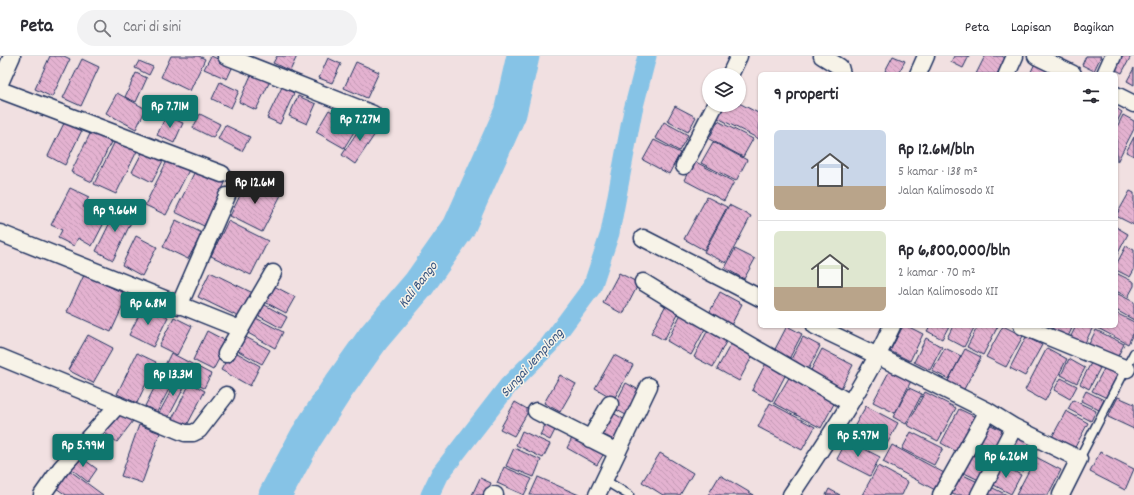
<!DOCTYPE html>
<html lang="id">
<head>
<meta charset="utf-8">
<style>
  body { margin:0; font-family:Dekko,sans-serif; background:#f2f2f3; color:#2b2b33; height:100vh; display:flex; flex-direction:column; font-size:15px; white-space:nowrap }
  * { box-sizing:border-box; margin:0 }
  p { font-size:13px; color:#7c7c81 }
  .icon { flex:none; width:22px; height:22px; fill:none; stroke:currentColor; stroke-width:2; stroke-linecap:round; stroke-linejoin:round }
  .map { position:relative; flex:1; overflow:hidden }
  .drawer { position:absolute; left:758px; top:16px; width:360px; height:256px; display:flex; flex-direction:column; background:#fff; border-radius:6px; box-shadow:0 1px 3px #0004 }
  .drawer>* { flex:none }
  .buttons { position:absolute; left:702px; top:12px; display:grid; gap:8px }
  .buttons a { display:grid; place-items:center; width:44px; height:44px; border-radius:50%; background:#fff; box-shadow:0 1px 3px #0004; font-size:20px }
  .price { position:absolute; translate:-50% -34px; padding:0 9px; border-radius:4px; background:#0f766e; color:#fff; font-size:13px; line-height:26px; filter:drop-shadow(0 1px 2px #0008) }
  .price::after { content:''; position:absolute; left:50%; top:24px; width:12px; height:9px; margin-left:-6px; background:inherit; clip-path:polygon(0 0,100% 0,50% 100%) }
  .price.on { background:#222; color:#fff }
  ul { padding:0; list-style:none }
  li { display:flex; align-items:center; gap:12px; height:100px; padding:0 16px }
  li+li { border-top:1px solid #e1e1e2 }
  li span { display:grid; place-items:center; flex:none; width:112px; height:80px; border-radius:6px; color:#555 }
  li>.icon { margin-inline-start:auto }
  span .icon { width:48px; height:48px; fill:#fffc; stroke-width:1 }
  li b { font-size:17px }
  h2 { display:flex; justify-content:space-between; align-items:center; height:48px; padding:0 16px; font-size:17px }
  header { display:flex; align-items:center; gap:24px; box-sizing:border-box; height:56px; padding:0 20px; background:#fff; border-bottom:1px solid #e1e1e2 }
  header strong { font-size:19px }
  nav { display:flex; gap:22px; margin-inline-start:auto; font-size:14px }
  .search { width:280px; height:36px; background:#f2f2f3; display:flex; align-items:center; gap:10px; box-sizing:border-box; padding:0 14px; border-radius:22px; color:#7c7c81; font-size:15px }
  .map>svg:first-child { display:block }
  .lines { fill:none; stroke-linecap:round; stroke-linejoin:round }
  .canal { stroke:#86c3e6; stroke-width:19 }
  .river { stroke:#86c3e6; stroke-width:33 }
  .building { fill:url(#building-back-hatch); stroke:#1b2f5e }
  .lane-casing { stroke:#1b2f5e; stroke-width:11 }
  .street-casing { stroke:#1b2f5e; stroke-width:19 }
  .lane { stroke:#f7f3e8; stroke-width:8 }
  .street { stroke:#f7f3e8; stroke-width:16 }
  .labels { text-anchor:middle; stroke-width:3; stroke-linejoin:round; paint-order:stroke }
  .water-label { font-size:14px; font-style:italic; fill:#365480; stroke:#f7f3e8 }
</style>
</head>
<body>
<header>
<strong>Peta</strong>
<div class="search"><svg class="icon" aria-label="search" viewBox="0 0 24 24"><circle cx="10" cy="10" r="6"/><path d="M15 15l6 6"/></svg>Cari di sini</div>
<nav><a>Peta</a><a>Lapisan</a><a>Bagikan</a></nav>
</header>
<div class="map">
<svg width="1134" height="439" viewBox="0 0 1134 439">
  <defs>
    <pattern id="building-back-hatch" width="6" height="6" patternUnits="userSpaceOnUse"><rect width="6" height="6" fill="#e4b2d0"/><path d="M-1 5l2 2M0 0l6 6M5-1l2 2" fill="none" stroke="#c399b5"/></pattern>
  </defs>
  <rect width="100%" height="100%" fill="#f1e0e1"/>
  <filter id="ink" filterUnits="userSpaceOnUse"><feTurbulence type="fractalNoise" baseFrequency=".025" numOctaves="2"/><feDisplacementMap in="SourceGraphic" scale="8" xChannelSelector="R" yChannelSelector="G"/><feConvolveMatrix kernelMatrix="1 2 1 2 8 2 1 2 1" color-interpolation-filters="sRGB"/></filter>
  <g filter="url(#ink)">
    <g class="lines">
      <!-- canal -->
      <path class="canal" d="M430,439l10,-21 68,-88 41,-41 43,-58 18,-54 23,-123 14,-54"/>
      <!-- river -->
      <path class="river" d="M275,439l31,-58 31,-48 37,-52 45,-53 40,-57 51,-114 13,-57"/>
    </g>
    <!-- building -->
    <path class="building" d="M50,0h14l6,3 -18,38 -17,-8z
      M171,0h28l6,3 -15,32 -29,-14z
      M211,0l22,10 -6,13 -23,-10z
      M277,0h20l-7,15 -17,-8z
      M893,0l12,5 -7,13h-6l-7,-3z
      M954,0h15l-6,12 -12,-6z
      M985,0h17l3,2 -8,16h-21z
      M1086,0h15l-7,15 -12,-6z
      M1115,0h16l-9,17 -12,-6z
      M328,2l13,6 -9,19 -13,-5z
      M82,3l17,8 -18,39 -18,-8z
      M139,5l14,6 -4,8 -14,-7z
      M1036,5l18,9 -2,4h-22z
      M356,6l23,10 -12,26 -23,-10z
      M1134,12v17l-7,-4z
      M136,17l11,5 -11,24 -11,-5z
      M252,17l18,8 -14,29 -17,-8z
      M220,26l19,9 -8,17 -19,-9z
      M282,31l12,6 -14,31 -13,-6z
      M117,37l29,16 -10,20 -30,-16z
      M298,40l18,8 -9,20 -18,-8z
      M739,47l21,11 -1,25 -45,-23 5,-11h20z
      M675,50l21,11 -8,15 -21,-11z
      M1116,52l6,4 -6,12z
      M329,54l28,17 -13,21 -28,-16z
      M200,58l20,10 -7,14 -20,-10z
      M1123,59l11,6v8l-17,33 -1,-33z
      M166,60l17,7 -9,20 -17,-8z
      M67,61l17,9 -19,39 -17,-9z
      M365,64l14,8 -24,36 -13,-9z
      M718,65l35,18 -10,18 -34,-18z
      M664,66l24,13 -9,16 -24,-13z
      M225,69l25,12 -8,14 -24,-12z
      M91,76l20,10 -19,40 -21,-10z
      M117,81l22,10 -23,47 -22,-10z
      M1134,81v19l-8,-4z
      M654,84l26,13 -11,21 -26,-14z
      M713,86l34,18 -11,21 -35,-18z
      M145,91l20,10 -13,25 -20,-10z
      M169,101l21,11 -24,47 -21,-10z
      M694,105l40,21 -10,19 -40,-21z
      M197,111l29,14 -22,45 -29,-14z
      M248,123l33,16 -19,37 -32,-16z
      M70,132l19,9 -6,10 23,12 -14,27 -14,-8 -4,8 -16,-8 4,-8 -11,-5z
      M1130,135l4,2v32l-18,-9z
      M707,141l20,10 -23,43 -20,-11z
      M729,149l22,11 -25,47 -22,-11z
      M118,150l17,8 -22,46 -17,-9z
      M176,164l26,13 -14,26 -25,-12z
      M228,165l40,20 -17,34 -40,-19z
      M1116,171l12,7 -12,23z
      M136,180l21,11 -15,29 -20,-11z
      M1126,190l8,4v20l-4,7 -14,-7v-5z
      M735,193l20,10 -11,20 -19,-11z
      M210,216l45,22 -12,25 -45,-22z
      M619,217l20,10 -16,31 -20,-11z
      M1116,217l18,9v4l-6,11 -12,-6z
      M84,219l44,20 -17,37 -44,-20z
      M272,229l23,12 -9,16 -23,-12z
      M720,236l22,12 -14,27 -22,-12z
      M1116,237l18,9v18l-18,-10z
      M667,247l13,7 -16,30 -13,-7z
      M263,248l24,13 -6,11 -24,-13z
      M144,249l24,12 -15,30 -24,-12z
      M682,256l25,13 -16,30 -24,-14z
      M1116,257l18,9v10l-6,12 -34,-18h22z
      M174,261l18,9 -15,29 -18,-9z
      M254,261l29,15 -8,16 -29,-16z
      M710,270l19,10 -16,31 -19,-10z
      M787,270l15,8 -14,27 -15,-8z
      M903,270h4l16,8 -13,27 -20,-10z
      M930,270h19l-7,13 -15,-8z
      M953,270h22l-11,21 -17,-9z
      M978,270h20l-15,29 -16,-8z
      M1003,270l20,10 -17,31 -20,-10z
      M1054,270h19l-8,17 -16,-8z
      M1076,270l17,1 -11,22 -14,-7z
      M1096,274l28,14 -9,18 -28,-14z
      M207,275l21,11 -15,28 -20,-10z
      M240,278l30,16 -8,14 -29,-16z
      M88,279l25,13 -20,35 -25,-13z
      M803,281l17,9 -13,26 -18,-9z
      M1026,281l16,8 -17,31 -15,-8z
      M926,282l16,9 -12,23 -16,-8z
      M733,284l22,11 -16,30 -22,-12z
      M945,292l16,8 -12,23 -17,-8z
      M1047,292l20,11 -22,42 -20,-11z
      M822,293l31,16 -15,29 -31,-16z
      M965,293l16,8 -19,36 -16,-8z
      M232,294l28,16 -10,20 -29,-16z
      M137,297l19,9 -19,41 -20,-9z
      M171,297l40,21 -7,14 -40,-21z
      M614,299l19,10 -19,34 -19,-11z
      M1069,303l16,9 -8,15 -16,-8z
      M766,307l20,11 -14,27 -20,-11z
      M1091,307l9,5 -11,21 -9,-5z
      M1105,311l14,7 -12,24 -15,-7z
      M891,312l21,11 -17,34 -22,-11z
      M164,313l12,7 -19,36 -12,-6z
      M560,319l16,9 -16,28 -16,-9z
      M179,320l9,4 -20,38 -9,-5z
      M790,320l46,24 -15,28 -47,-25z
      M1061,322l16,8 -7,13 -16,-9z
      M190,327l15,8 -19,36 -14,-8z
      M626,327l13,7 -13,25 -13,-7z
      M909,332l13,6 -16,30 -13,-7z
      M1086,335l18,9 -5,10 -18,-9z
      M925,336l31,16 -18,33 -31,-16z
      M1118,341l16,7v25l-26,-12z
      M1073,344l23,11 -5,10 -23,-12z
      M515,346l14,8 -15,26 -14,-7z
      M770,347l45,24 -13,23 -44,-23z
      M866,350l32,17 -11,21 -33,-17z
      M959,353l21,10 -19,35 -20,-11z
      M118,354l15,11 -16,21 -15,-11z
      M1066,355l22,12 -15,28 -22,-12z
      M613,357l14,8 -11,20 -14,-7z
      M547,365l10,5 -7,14 -10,-5z
      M985,366l20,10 -15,29 -20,-11z
      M139,369l21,8 -18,50 -21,-7z
      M522,375l28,13 -7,14 -27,-13z
      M575,376l31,18 -9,15 -30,-17z
      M911,376l32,16 -9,17 -32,-16z
      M1016,378l20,11 -14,27 -20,-11z
      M847,384l33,17 -10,19 -33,-17z
      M892,389l54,29 -9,17 -54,-29z
      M514,392l27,12 -7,17 -28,-11z
      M968,396l22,11 -9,18 -23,-11z
      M1100,396l34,17 -9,21 -35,-18z
      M660,397l33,20 -13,22h-17l-21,-13z
      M78,399l19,14 -9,13 -19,-15z
      M1036,401l25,13 -13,25h-32z
      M1000,408l21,11 -10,19 -21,-11z
      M878,410l30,16 -6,13h-40z
      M504,411l28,12 -8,16 -27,-12z
      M69,414l34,25h-37l-10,-7z
      M959,417l21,10 -7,12h-19l-5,-3z
      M720,419l34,20h-46z
      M538,421l41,18h-49z
      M480,422l11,5 -5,12h-14z
      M989,430l18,9h-23z
      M829,433l11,6h-14z"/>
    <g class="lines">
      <defs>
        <path id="lane" d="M1079,403l55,-106
          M604,424l25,15"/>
        <path id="street" d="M226,0l147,58
          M822,0l18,11 2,7
          M1036,0l37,18
          M918,18l8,-18
          M1007,18l8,-18
          M1105,18l8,-18
          M730,19l9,-19
          M0,27l12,-27
          M0,34l222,84
          M1116,39l18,9
          M684,110l31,-61
          M0,177l240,96
          M643,182l117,60
          M643,226l39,24 168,97
          M179,250l48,-110
          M815,270l67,32 106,53 26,16 65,32 -18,36
          M1022,270l105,43
          M226,298l47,-81
          M0,301l185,76h8l6,-3 27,-35
          M536,355l81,41
          M590,383l20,-35
          M42,439l19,-27 57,-63
          M492,439h3
          M597,439l52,-109
          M791,439c36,-55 73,-109 101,-169
          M941,439l47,-84
          M979,439l35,-68"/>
      </defs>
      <!-- lane casing -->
      <use href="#lane" class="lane-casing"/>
      <!-- street casing -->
      <use href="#street" class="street-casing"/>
      <!-- lane -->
      <use href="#lane" class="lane"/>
      <!-- street -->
      <use href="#street" class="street"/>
    </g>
  </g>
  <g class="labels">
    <!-- water labels -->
    <g class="water-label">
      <text transform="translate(417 228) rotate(-52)" y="5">Kali Bango</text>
      <text transform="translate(531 306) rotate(-48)" y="5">Sungai Jemplong</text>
    </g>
  </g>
</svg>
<div class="buttons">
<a><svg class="icon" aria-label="layers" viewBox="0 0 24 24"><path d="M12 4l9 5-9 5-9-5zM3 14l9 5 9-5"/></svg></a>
</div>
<b class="price" style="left:170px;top:73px">Rp 7.71M</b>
<b class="price" style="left:360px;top:86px">Rp 7.27M</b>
<b class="price on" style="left:255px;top:149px">Rp 12.6M</b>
<b class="price" style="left:115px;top:177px">Rp 9.66M</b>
<b class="price" style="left:148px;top:270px">Rp 6.8M</b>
<b class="price" style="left:173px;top:341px">Rp 13.3M</b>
<b class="price" style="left:858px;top:402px">Rp 5.97M</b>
<b class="price" style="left:83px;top:412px">Rp 5.99M</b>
<b class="price" style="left:1006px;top:423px">Rp 6.26M</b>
<section class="drawer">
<h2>9 properti<svg class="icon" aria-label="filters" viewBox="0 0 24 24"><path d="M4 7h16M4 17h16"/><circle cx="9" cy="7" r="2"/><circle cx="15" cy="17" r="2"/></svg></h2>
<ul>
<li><span style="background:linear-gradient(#c9d6e8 70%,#b9a48a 0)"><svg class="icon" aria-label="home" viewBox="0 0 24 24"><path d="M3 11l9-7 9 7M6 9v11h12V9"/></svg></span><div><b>Rp 12.6M/bln</b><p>5 kamar · 138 m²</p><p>Jalan Kalimosodo XI</p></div></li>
<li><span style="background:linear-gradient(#dfe7d0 70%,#b9a48a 0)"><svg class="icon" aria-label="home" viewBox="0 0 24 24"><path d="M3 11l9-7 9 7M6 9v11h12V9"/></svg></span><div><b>Rp 6,800,000/bln</b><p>2 kamar · 70 m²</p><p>Jalan Kalimosodo XII</p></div></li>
</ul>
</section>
</div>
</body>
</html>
